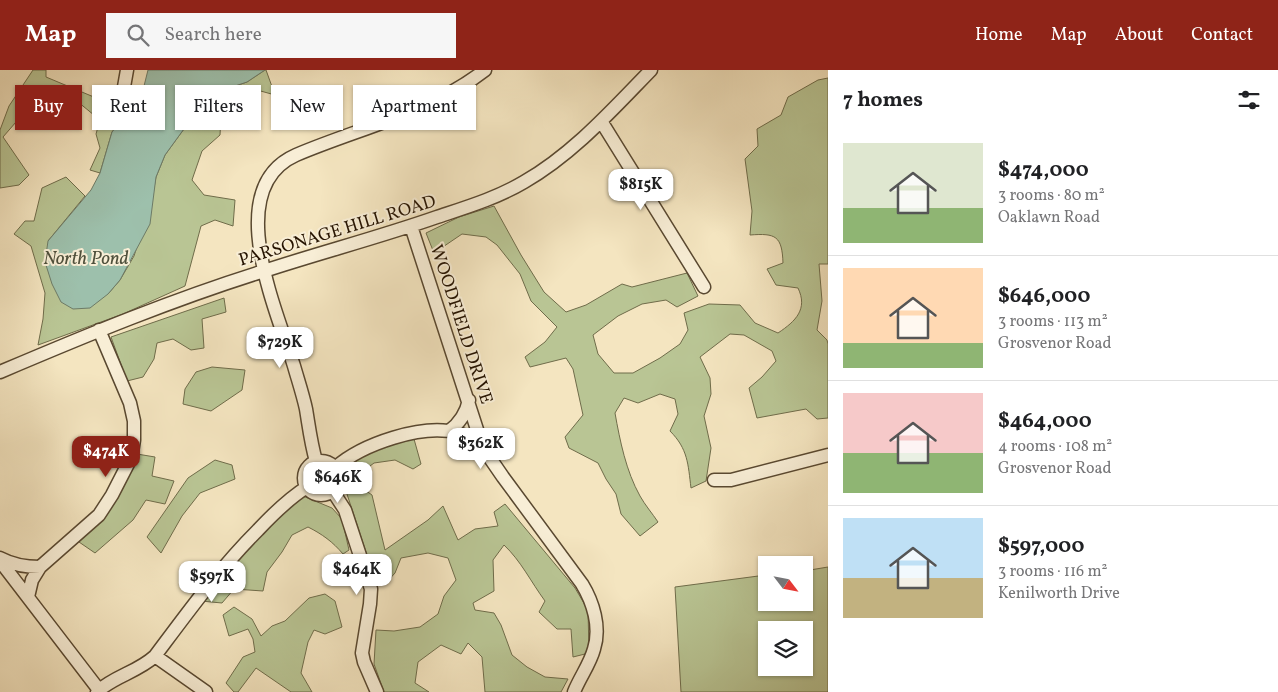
<!DOCTYPE html>
<html lang="en">
<head>
<meta charset="utf-8">
<style>
  body { margin:0; font-family:Vollkorn,serif; background:#f6f6f6; color:#202124; height:100vh; display:flex; flex-direction:column; font-size:19px; white-space:nowrap }
  * { box-sizing:border-box; margin:0 }
  p { font-size:16px; color:#757577 }
  .icon { flex:none; width:28px; height:28px; fill:none; stroke:currentColor; stroke-width:2; stroke-linecap:round; stroke-linejoin:round }
  .map { position:relative; flex:1; overflow:hidden }
  .drawer { display:flex; flex-direction:column; background:#fff; width:450px }
  .drawer>* { flex:none }
  .hud { position:absolute; left:15px; top:15px; width:475px; height:45px; display:flex; gap:10px }
  .needle { width:32px; rotate:122deg }
  .fabs { position:absolute; left:758px; top:486px; display:grid; gap:10px }
  .fabs a { display:grid; place-items:center; width:55px; height:55px; border-radius:0px; background:#fff; box-shadow:0 1px 4px #0004; font-size:25px }
  .price { position:absolute; translate:-50% -42px; padding:0 11px; border-radius:10px; background:#fff; color:#222; font-size:16px; line-height:32px; filter:drop-shadow(0 1px 2px #0008) }
  .price::after { content:''; position:absolute; left:50%; top:30px; width:15px; height:11px; margin-left:-8px; background:inherit; clip-path:polygon(0 0,100% 0,50% 100%) }
  .price.active { background:#8f2418; color:#fff }
  ul { padding:0; list-style:none }
  li { display:flex; align-items:center; gap:15px; height:125px; padding:0 15px }
  li+li { border-top:1px solid #e0e0e0 }
  li span { display:grid; place-items:center; flex:none; width:140px; height:100px; border-radius:0px; color:#555 }
  li>.icon { margin-inline-start:auto }
  span .icon { width:60px; height:60px; fill:#fffc; stroke-width:1 }
  li b { font-size:21px }
  h2 { display:flex; justify-content:space-between; align-items:center; height:60px; padding:0 15px; font-size:21px }
  .tag { padding:0 18px; border-radius:0px; background:#fff; box-shadow:0 1px 4px #0004; font-size:18px; line-height:45px }
  .tag.active { background:#8f2418; color:#fff }
  header { display:flex; align-items:center; gap:30px; box-sizing:border-box; height:70px; padding:0 25px; background:#8f2418; color:#fff }
  header strong { font-size:24px }
  nav { display:flex; gap:28px; margin-inline-start:auto; font-size:18px }
  .search { width:350px; height:45px; background:#f6f6f6; display:flex; align-items:center; gap:12px; box-sizing:border-box; padding:0 18px; border-radius:0px; color:#757577; font-size:19px }
  main { display:flex; flex:1; min-height:0 }
  .map>svg:first-child { display:block }
  .green { fill:#b9c594; stroke:#6f6c4a; fill-rule:evenodd }
  .water { fill:#9dc0ac; stroke:#6d7b67 }
  .lines { fill:none; stroke-linecap:round; stroke-linejoin:round }
  .minor-casing { stroke:#594830; stroke-width:15 }
  .minor { stroke:#f8eed6; stroke-width:12 }
  .labels { text-anchor:middle; stroke-width:4; stroke-linejoin:round; paint-order:stroke }
  .street-label { font-size:18px; fill:#251300; stroke:#f8eed6 }
  .water-label { font-size:19px; font-style:italic; fill:#4f503c; stroke:#f8eed6 }
</style>
</head>
<body>
<header>
<strong>Map</strong>
<div class="search"><svg class="icon" aria-label="search" viewBox="0 0 24 24"><circle cx="10" cy="10" r="6"/><path d="M15 15l6 6"/></svg>Search here</div>
<nav><a>Home</a><a>Map</a><a>About</a><a>Contact</a></nav>
</header>
<main>
<div class="map">
<svg width="828" height="622" viewBox="0 0 828 622">
  <rect width="100%" height="100%" fill="#f4e5c0"/>
  <filter id="stains"><feTurbulence type="fractalNoise" baseFrequency=".004" numOctaves="4"/><feColorMatrix values="0 0 0 0 .2 0 0 0 0 .09 0 0 0 0 .02 0 0 0 .5 -.17"/></filter>
  <radialGradient id="worn" r=".72"><stop offset=".6" stop-color="#630" stop-opacity="0"/><stop offset="1" stop-color="#630" stop-opacity=".3"/></radialGradient>
  <!-- green -->
  <path class="green" d="M33,0h13v7l55,23 14,8 17,-1 -20,25 -12,41 -10,-3 10,-22 -4,-14 4,-14 -39,-32 -13,3 -19,16 -26,30 26,38 -10,10 -19,3v-58l9,-24z
    M265,0h1l9,25 -18,-5 -22,14 -14,13 -1,18 -18,16 -10,29 12,15 31,5 -2,26 -18,-6 -14,6 -16,60 -62,28 -85,31 5,-26 2,-26 -14,-47 -17,-12 11,-13h9l8,-33 24,-11 19,19 -37,45 60,53 12,-14 14,-24 18,-57 4,-22 9,-22 32,-44 26,-21 24,-8z
    M828,8v186h-9l3,37 -5,29 10,10 1,4v74l-11,1 -11,-10 -49,9 -8,-30 13,-11 14,-16 -4,-10 -28,-16 -14,-1 -30,23 10,21 1,16 -7,22 7,32 -5,33 -15,7c-3,-24 -3,-39 -21,-57l8,-17 -3,-15 -15,-5 -22,9 -14,-5 -9,15c5,28 11,58 25,83 5,9 12,17 18,26l-18,14 -19,-22 -5,-20 -10,-15 -8,-16 -29,-15 -4,-11 18,-22 -10,-46 -7,-11 -36,9 -5,-10 20,-15 12,-15 -26,-26 -11,-27 -23,-29 -11,-8 -24,-3 -28,19 -8,-20 33,-16 35,-11 27,49 23,37 22,20 20,-7 36,-21 10,3 55,-14 11,23 -21,11 -11,-7 -24,4 -24,12 -25,19 5,19 16,19h19l27,-15 20,-14 8,-14 -4,-17 25,-9 31,1 15,18 23,10c18,-12 30,-24 20,-45l-22,-3 -9,-16 16,-6c-1,-27 -7,-30 -33,-28l2,-24 -7,-52 13,-13 -1,-17 24,-14 7,-18 30,-17z
    M224,228l2,14 -24,7 2,29 -13,2 -18,-11 -16,4 -3,16 -11,18 -16,4 -16,-44z
    M212,297l33,3 -3,20 -31,21 -28,-7 2,-15 11,-17z
    M414,369l7,25 -8,5 -18,-9 -21,3 -20,15 8,10 10,7 13,55 43,-30 15,-14 15,34 17,-11 23,-3 -4,-14 11,-8 70,84 13,22 1,43 -16,4 -2,-28h-14l-18,-17 6,-11c-14,-19 -24,-40 -41,-56l-11,15 1,31 -21,12 2,7 19,3 7,12 11,30 15,12 18,10 23,2 -7,13h-76l-3,-35 -14,-14 -7,11 -20,-9 -23,17 -3,21 14,9h-45l-10,-28 2,-34 18,1 26,-4 18,-13 6,-18 12,-16 -8,-22 -20,-5 -27,5 -6,15 -10,11 -16,-23 -27,-82 8,-19 34,-16z
    M137,384l18,3 -3,19 22,5 -9,23 -19,-4 -13,20 -38,33 -16,-11 24,-27 23,-33z
    M215,390l17,5 3,14 -35,14 -18,23 -21,37 -14,-16 41,-59z
    M298,424l34,14 10,11 7,31 -6,4c-10,-12 -21,-20 -35,-27l-16,8 -10,17 -15,20 -4,19 -29,-2 -12,14 -21,-2z
    M828,497v125h-147l-6,-105 91,-12v27h38v-31zM766,560h38v38h-38z
    M325,524l10,7 7,26 -17,7 -11,-4 -6,12 -7,31 11,19h-21l-35,-24 -18,24h-4l-8,-9 17,-26 12,-5 -2,-13 -5,-10 -19,7 -6,-21 11,-8 18,12 9,17 11,-10 13,-5 24,-23z"/>
  <!-- water -->
  <path class="water" d="M148,0h117l-18,12 -24,8 -26,21 -32,44 -9,22 -6,47 -30,56 -12,14 -18,14 -17,1 -12,-7 -9,-18 -7,-22 3,-21 43,-51 9,-17 12,-41 21,-26 11,-20z"/>
  <g class="lines">
    <defs>
      <path id="minor" d="M124,17l3,-17
        M601,51l103,166
        M411,156l72,222 20,29 79,107c11,18 19,43 12,65 -4,15 -14,28 -20,43
        M0,302c87,-37 174,-73 264,-101 58,-19 116,-34 173,-54 30,-10 60,-19 87,-35 49,-28 88,-72 127,-112
        M449,361c11,-8 17,-17 20,-31
        M304 408a17 17 0 1 1 34 0a17 17 0 1 1-34 0Z
        M316,391c-5,-17 -7,-34 -10,-52 -3,-14 -8,-29 -12,-43 -17,-55 -73,-178 2,-211 63,-27 134,-42 189,-85
        M335,398c27,-24 88,-45 123,-35 10,3 18,9 26,16
        M714,410h17l97,-25
        M332,420l13,20 26,79 -1,15 -8,49 2,9 13,30
        M0,488c13,7 25,9 40,9
        M0,491l99,129
        M28,527l4,-17 8,-13 59,-52 13,-20 19,-37 3,-18v-19l-4,-18 -31,-73
        M155,586l51,36
        M97,622c17,-16 41,-20 58,-36 33,-44 64,-87 103,-126 15,-16 30,-31 49,-43"/>
    </defs>
    <!-- minor casing -->
    <use href="#minor" class="minor-casing"/>
    <!-- minor -->
    <use href="#minor" class="minor"/>
  </g>
  <g class="labels">
    <!-- street labels -->
    <g class="street-label">
      <text transform="translate(337 160) rotate(-17)" y="6">PARSONAGE HILL ROAD</text>
      <text transform="translate(462 254) rotate(72)" y="6">WOODFIELD DRIVE</text>
    </g>
    <!-- water labels -->
    <g class="water-label">
      <text x="86" y="194">North Pond</text>
    </g>
  </g>
  <rect width="100%" height="100%" filter="url(#stains)"/>
  <rect width="100%" height="100%" fill="url(#worn)"/>
</svg>
<div class="fabs">
<a><svg class="needle" viewBox="-14 -14 28 28"><path d="M0-13l5 13h-10z" fill="#e53935"/><path d="M0 13l5-13h-10z" fill="#757577"/></svg></a>
<a><svg class="icon" aria-label="layers" viewBox="0 0 24 24"><path d="M12 4l9 5-9 5-9-5zM3 14l9 5 9-5"/></svg></a>
</div>
<b class="price" style="left:641px;top:141px">$815K</b>
<b class="price" style="left:280px;top:299px">$729K</b>
<b class="price" style="left:481px;top:400px">$362K</b>
<b class="price active" style="left:106px;top:408px">$474K</b>
<b class="price" style="left:338px;top:434px">$646K</b>
<b class="price" style="left:357px;top:526px">$464K</b>
<b class="price" style="left:212px;top:533px">$597K</b>
<div class="hud">
<a class="tag active">Buy</a>
<a class="tag">Rent</a>
<a class="tag">Filters</a>
<a class="tag">New</a>
<a class="tag">Apartment</a>
</div>
</div>
<section class="drawer">
<h2>7 homes<svg class="icon" aria-label="filters" viewBox="0 0 24 24"><path d="M4 7h16M4 17h16"/><circle cx="9" cy="7" r="2"/><circle cx="15" cy="17" r="2"/></svg></h2>
<ul>
<li><span style="background:linear-gradient(#dfe7d0 65%,#8fb573 0)"><svg class="icon" aria-label="home" viewBox="0 0 24 24"><path d="M3 11l9-7 9 7M6 9v11h12V9"/></svg></span><div><b>$474,000</b><p>3 rooms · 80 m²</p><p>Oaklawn Road</p></div></li>
<li><span style="background:linear-gradient(#ffd9b3 75%,#8fb573 0)"><svg class="icon" aria-label="home" viewBox="0 0 24 24"><path d="M3 11l9-7 9 7M6 9v11h12V9"/></svg></span><div><b>$646,000</b><p>3 rooms · 113 m²</p><p>Grosvenor Road</p></div></li>
<li><span style="background:linear-gradient(#f6c9c9 60%,#8fb573 0)"><svg class="icon" aria-label="home" viewBox="0 0 24 24"><path d="M3 11l9-7 9 7M6 9v11h12V9"/></svg></span><div><b>$464,000</b><p>4 rooms · 108 m²</p><p>Grosvenor Road</p></div></li>
<li><span style="background:linear-gradient(#bfe0f5 60%,#c2b280 0)"><svg class="icon" aria-label="home" viewBox="0 0 24 24"><path d="M3 11l9-7 9 7M6 9v11h12V9"/></svg></span><div><b>$597,000</b><p>3 rooms · 116 m²</p><p>Kenilworth Drive</p></div></li>
</ul>
</section>
</main>
</body>
</html>
